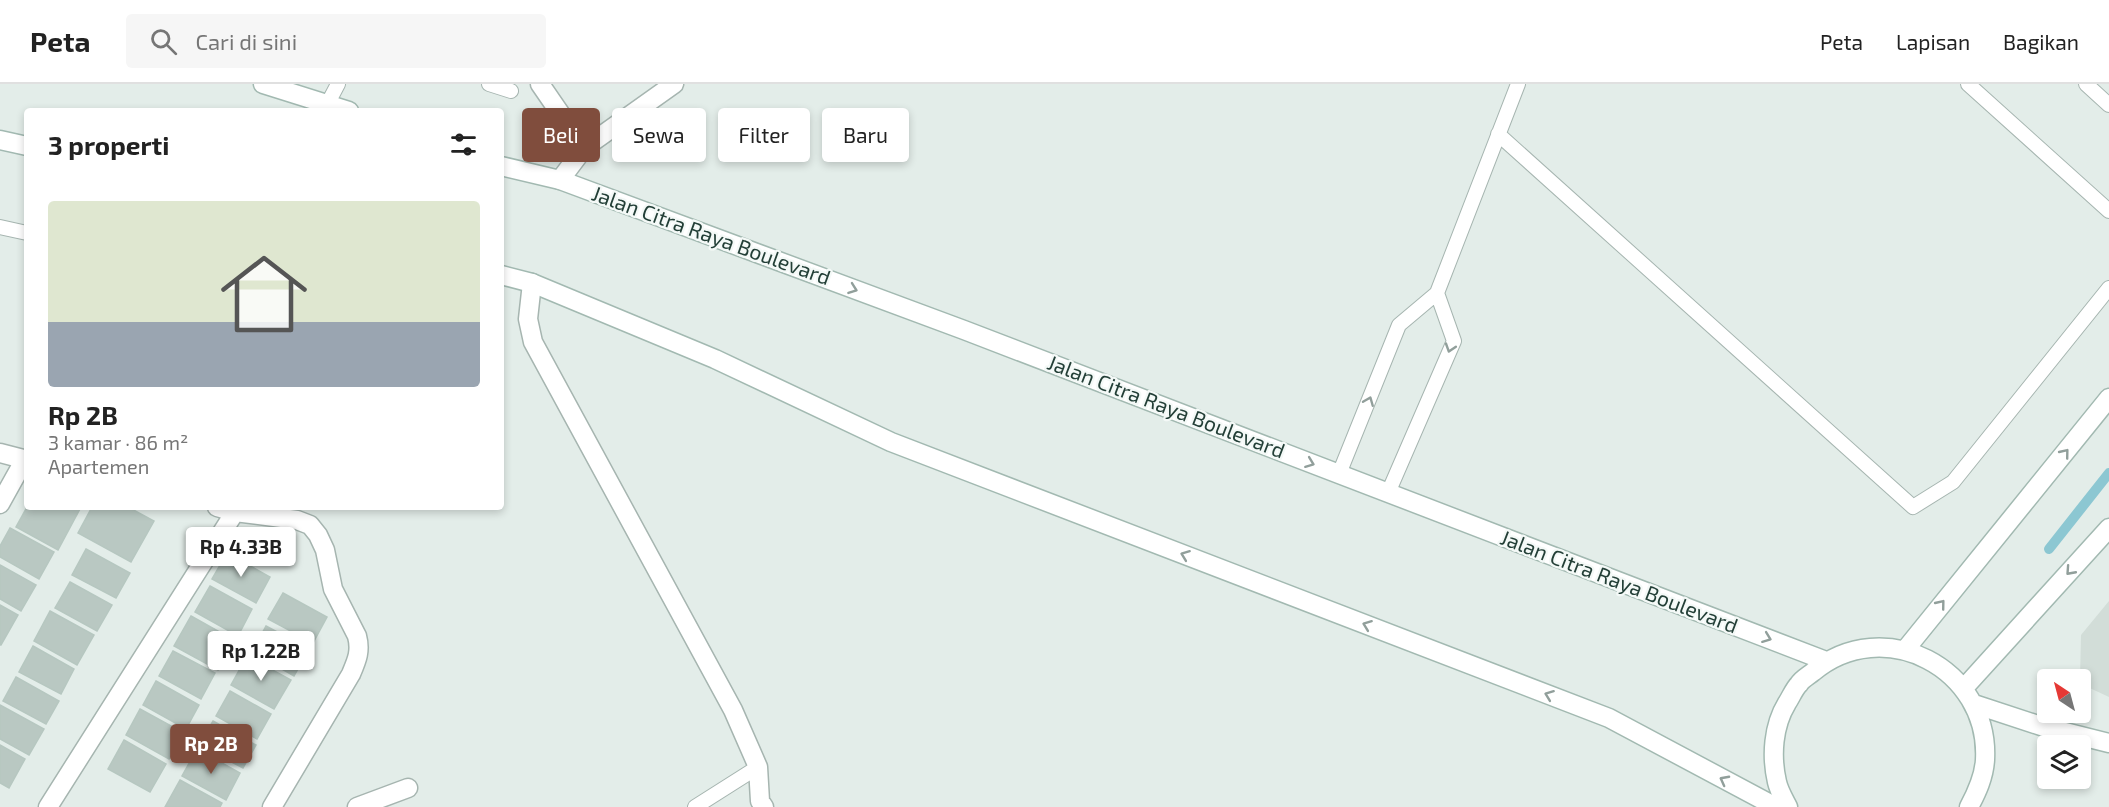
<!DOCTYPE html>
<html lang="id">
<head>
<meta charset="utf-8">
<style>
  body { margin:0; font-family:"Exo 2",sans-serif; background:#f6f6f6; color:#222; height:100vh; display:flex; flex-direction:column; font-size:22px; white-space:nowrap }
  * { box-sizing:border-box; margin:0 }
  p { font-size:20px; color:#767676 }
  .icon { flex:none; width:33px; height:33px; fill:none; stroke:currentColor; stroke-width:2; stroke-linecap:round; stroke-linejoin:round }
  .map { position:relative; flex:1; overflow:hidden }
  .sheet { position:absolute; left:24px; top:24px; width:480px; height:402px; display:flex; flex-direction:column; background:#fff; border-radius:6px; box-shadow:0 3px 9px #0003 }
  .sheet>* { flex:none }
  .banner { position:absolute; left:522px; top:24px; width:570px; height:54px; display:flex; gap:12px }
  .needle { width:39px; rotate:324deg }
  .tools { position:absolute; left:2037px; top:585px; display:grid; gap:12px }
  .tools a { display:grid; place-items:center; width:54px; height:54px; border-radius:6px; background:#fff; box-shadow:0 3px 9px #0003; font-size:30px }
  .price { position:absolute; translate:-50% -51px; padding:0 14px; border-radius:6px; background:#fff; color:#222; font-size:20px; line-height:39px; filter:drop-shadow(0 2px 3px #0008) }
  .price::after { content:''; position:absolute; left:50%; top:36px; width:18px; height:14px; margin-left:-9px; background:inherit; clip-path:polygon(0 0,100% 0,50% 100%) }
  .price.selected { background:#804d3d; color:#fff }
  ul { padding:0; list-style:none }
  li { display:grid; align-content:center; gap:12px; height:318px; padding:0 24px }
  li span { display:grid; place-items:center; height:186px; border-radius:6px; color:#555 }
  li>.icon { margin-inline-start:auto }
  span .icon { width:108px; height:108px; fill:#fffc; stroke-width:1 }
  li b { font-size:26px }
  h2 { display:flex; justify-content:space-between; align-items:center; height:72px; padding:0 24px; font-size:26px }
  .pill { padding:0 21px; border-radius:6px; background:#fff; box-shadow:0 3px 9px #0003; font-size:21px; line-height:54px }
  .pill.selected { background:#804d3d; color:#fff }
  header { display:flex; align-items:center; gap:36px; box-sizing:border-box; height:84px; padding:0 30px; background:#fff; border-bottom:2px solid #e0e0e0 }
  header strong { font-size:28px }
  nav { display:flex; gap:33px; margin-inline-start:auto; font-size:21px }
  .search { width:420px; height:54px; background:#f6f6f6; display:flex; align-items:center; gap:15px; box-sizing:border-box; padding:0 21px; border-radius:6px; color:#767676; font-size:22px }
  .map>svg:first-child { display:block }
  .built { fill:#d2ddd8 }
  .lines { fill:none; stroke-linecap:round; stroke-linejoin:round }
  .stream { stroke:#8cc7d2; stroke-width:10 }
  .building { fill:#b9c8c2; stroke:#b6c7c0; stroke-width:1.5 }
  .lane-casing { stroke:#a6b5b0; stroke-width:16 }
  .street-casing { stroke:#a6b5b0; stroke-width:21 }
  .secondary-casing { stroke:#a2b9b1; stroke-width:21 }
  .lane { stroke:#fff; stroke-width:14 }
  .street { stroke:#fff; stroke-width:18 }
  .secondary { stroke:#fff; stroke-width:18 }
  .oneway { stroke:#919f9b }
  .labels { text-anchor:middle; stroke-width:4.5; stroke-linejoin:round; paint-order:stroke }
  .street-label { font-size:21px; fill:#233f37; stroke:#f4f9f7 }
</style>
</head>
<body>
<header>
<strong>Peta</strong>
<div class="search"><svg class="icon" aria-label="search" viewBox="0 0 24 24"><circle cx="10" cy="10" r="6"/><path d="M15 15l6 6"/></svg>Cari di sini</div>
<nav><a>Peta</a><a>Lapisan</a><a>Bagikan</a></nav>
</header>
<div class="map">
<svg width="2109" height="723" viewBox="0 0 2109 723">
  <rect width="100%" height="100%" fill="#e3ede9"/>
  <!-- built -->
  <path class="built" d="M2109,517v96l-28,-13 -1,-5 1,-44z"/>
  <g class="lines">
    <!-- stream -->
    <path class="stream" d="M2049,465l60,-76"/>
  </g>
  <!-- building -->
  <path class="building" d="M27,423h54l-23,43 -42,-23z
    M92,423h36l26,14 -23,41 -53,-29z
    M10,444l44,24 -15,27 -39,-22v-11z
    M86,465l44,24 -14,25 -44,-23z
    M227,469l43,24 -14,26 -44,-24z
    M0,481l36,20 -15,26 -21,-12z
    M70,498l42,23 -15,26 -42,-23z
    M210,502l42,23 -14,27 -43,-24z
    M283,509l44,24 -14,26 -45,-24z
    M0,521l18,10 -17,30h-1z
    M50,527l44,24 -17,30 -43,-24z
    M191,532l43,24 -16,30 -44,-24z
    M266,542l43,23 -15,27 -42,-24z
    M33,562l41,23 -13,25 -42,-22z
    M173,567l42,22 -14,26 -42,-23z
    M247,572l44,24 -17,29 -43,-24z
    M16,593l43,24 -13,23 -43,-23z
    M156,597l43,24 -13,24 -43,-24z
    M230,607l41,23 -14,25 -41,-23z
    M0,621l44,24 -15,26 -29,-16z
    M140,625l44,24 -15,26 -43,-24z
    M213,637l43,24 -13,23 -44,-23z
    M124,656l42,24 -16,28 -42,-23z
    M0,661l25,14 -16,29 -9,-5z
    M197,665l43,24 -14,27 -44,-24z
    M180,696l42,23 -2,4h-55z"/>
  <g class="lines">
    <defs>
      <path id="lane" d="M489,0l22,7
        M1968,0l141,127
        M2086,0l23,21
        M328,19l10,-19
        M1498,50l415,373 40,-25 156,-194
        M0,143l27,6
        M1339,390l60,-149 38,-32 81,-209
        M1388,409l66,-152 -17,-48
        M695,723l63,-40"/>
      <path id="street" d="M540,0l44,64
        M560,96l24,-32 90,-64
        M532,199l-4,36 5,23 200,368 25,57 2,34 4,6
        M0,369l27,7
        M0,420l25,-45
        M217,423l18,5 62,8 13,5 8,10 7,15 8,39 24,47c4,15 0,24 -6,38l-79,133
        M48,723l187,-295
        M357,723l51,-19"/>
      <path id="secondary" d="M263,0l86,27
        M0,56l27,6
        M501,82l59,14 404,150 862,331
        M501,191l31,8 183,76 176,83 718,276 167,89
        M1905,566l204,-252
        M1964,604l145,-160
        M1974,620l67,22 68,17
        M1788,723c-4,-8 -9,-16 -11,-25 -6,-26 -4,-56 10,-79 4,-6 7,-14 12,-19 3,-5 9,-8 14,-12 70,-59 177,-4 172,88 -1,17 -8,32 -16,47"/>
    </defs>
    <!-- lane casing -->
    <use href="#lane" class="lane-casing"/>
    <!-- street casing -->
    <use href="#street" class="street-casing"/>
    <!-- secondary casing -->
    <use href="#secondary" class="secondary-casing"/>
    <!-- lane -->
    <use href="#lane" class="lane"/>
    <!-- street -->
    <use href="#street" class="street"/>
    <!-- secondary -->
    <use href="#secondary" class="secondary"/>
  </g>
  <!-- one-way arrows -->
  <defs><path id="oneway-chevron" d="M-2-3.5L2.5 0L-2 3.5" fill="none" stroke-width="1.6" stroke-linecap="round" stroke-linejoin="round" transform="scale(1.5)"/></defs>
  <g class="oneway">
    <use href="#oneway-chevron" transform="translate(853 205) rotate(20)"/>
    <use href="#oneway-chevron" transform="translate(1450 264) rotate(108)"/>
    <use href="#oneway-chevron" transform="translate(1369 317) rotate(-68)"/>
    <use href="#oneway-chevron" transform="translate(2065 369) rotate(-51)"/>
    <use href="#oneway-chevron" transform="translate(1310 379) rotate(21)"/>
    <use href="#oneway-chevron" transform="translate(1185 471) rotate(-159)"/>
    <use href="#oneway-chevron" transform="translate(2070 487) rotate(132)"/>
    <use href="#oneway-chevron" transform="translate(1941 520) rotate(-51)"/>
    <use href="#oneway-chevron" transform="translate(1367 541) rotate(-159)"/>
    <use href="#oneway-chevron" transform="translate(1767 554) rotate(21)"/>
    <use href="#oneway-chevron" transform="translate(1549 611) rotate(-159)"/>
    <use href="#oneway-chevron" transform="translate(1724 696) rotate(-152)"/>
  </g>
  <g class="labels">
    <!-- street labels -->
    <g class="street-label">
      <text transform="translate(711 152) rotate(20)" y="7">Jalan Citra Raya Boulevard</text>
      <text transform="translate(1166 323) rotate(21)" y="7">Jalan Citra Raya Boulevard</text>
      <text transform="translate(1619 498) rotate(21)" y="7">Jalan Citra Raya Boulevard</text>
    </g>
  </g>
</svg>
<div class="tools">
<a><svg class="needle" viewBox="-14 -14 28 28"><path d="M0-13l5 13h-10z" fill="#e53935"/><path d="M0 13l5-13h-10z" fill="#767676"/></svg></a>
<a><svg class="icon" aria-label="layers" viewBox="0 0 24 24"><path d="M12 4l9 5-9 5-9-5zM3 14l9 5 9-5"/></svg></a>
</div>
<b class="price" style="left:241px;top:494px">Rp 4.33B</b>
<b class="price" style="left:261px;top:598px">Rp 1.22B</b>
<b class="price selected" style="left:211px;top:691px">Rp 2B</b>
<div class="banner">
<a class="pill selected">Beli</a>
<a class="pill">Sewa</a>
<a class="pill">Filter</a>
<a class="pill">Baru</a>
</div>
<section class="sheet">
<h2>3 properti<svg class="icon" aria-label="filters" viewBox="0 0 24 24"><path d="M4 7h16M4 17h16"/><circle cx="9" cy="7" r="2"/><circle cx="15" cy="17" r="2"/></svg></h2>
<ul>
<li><span style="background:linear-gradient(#dfe7d0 65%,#9aa5b1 0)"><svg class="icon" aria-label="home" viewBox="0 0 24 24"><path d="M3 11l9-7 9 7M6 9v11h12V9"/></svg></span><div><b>Rp 2B</b><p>3 kamar · 86 m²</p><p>Apartemen</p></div></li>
</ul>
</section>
</div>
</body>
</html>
